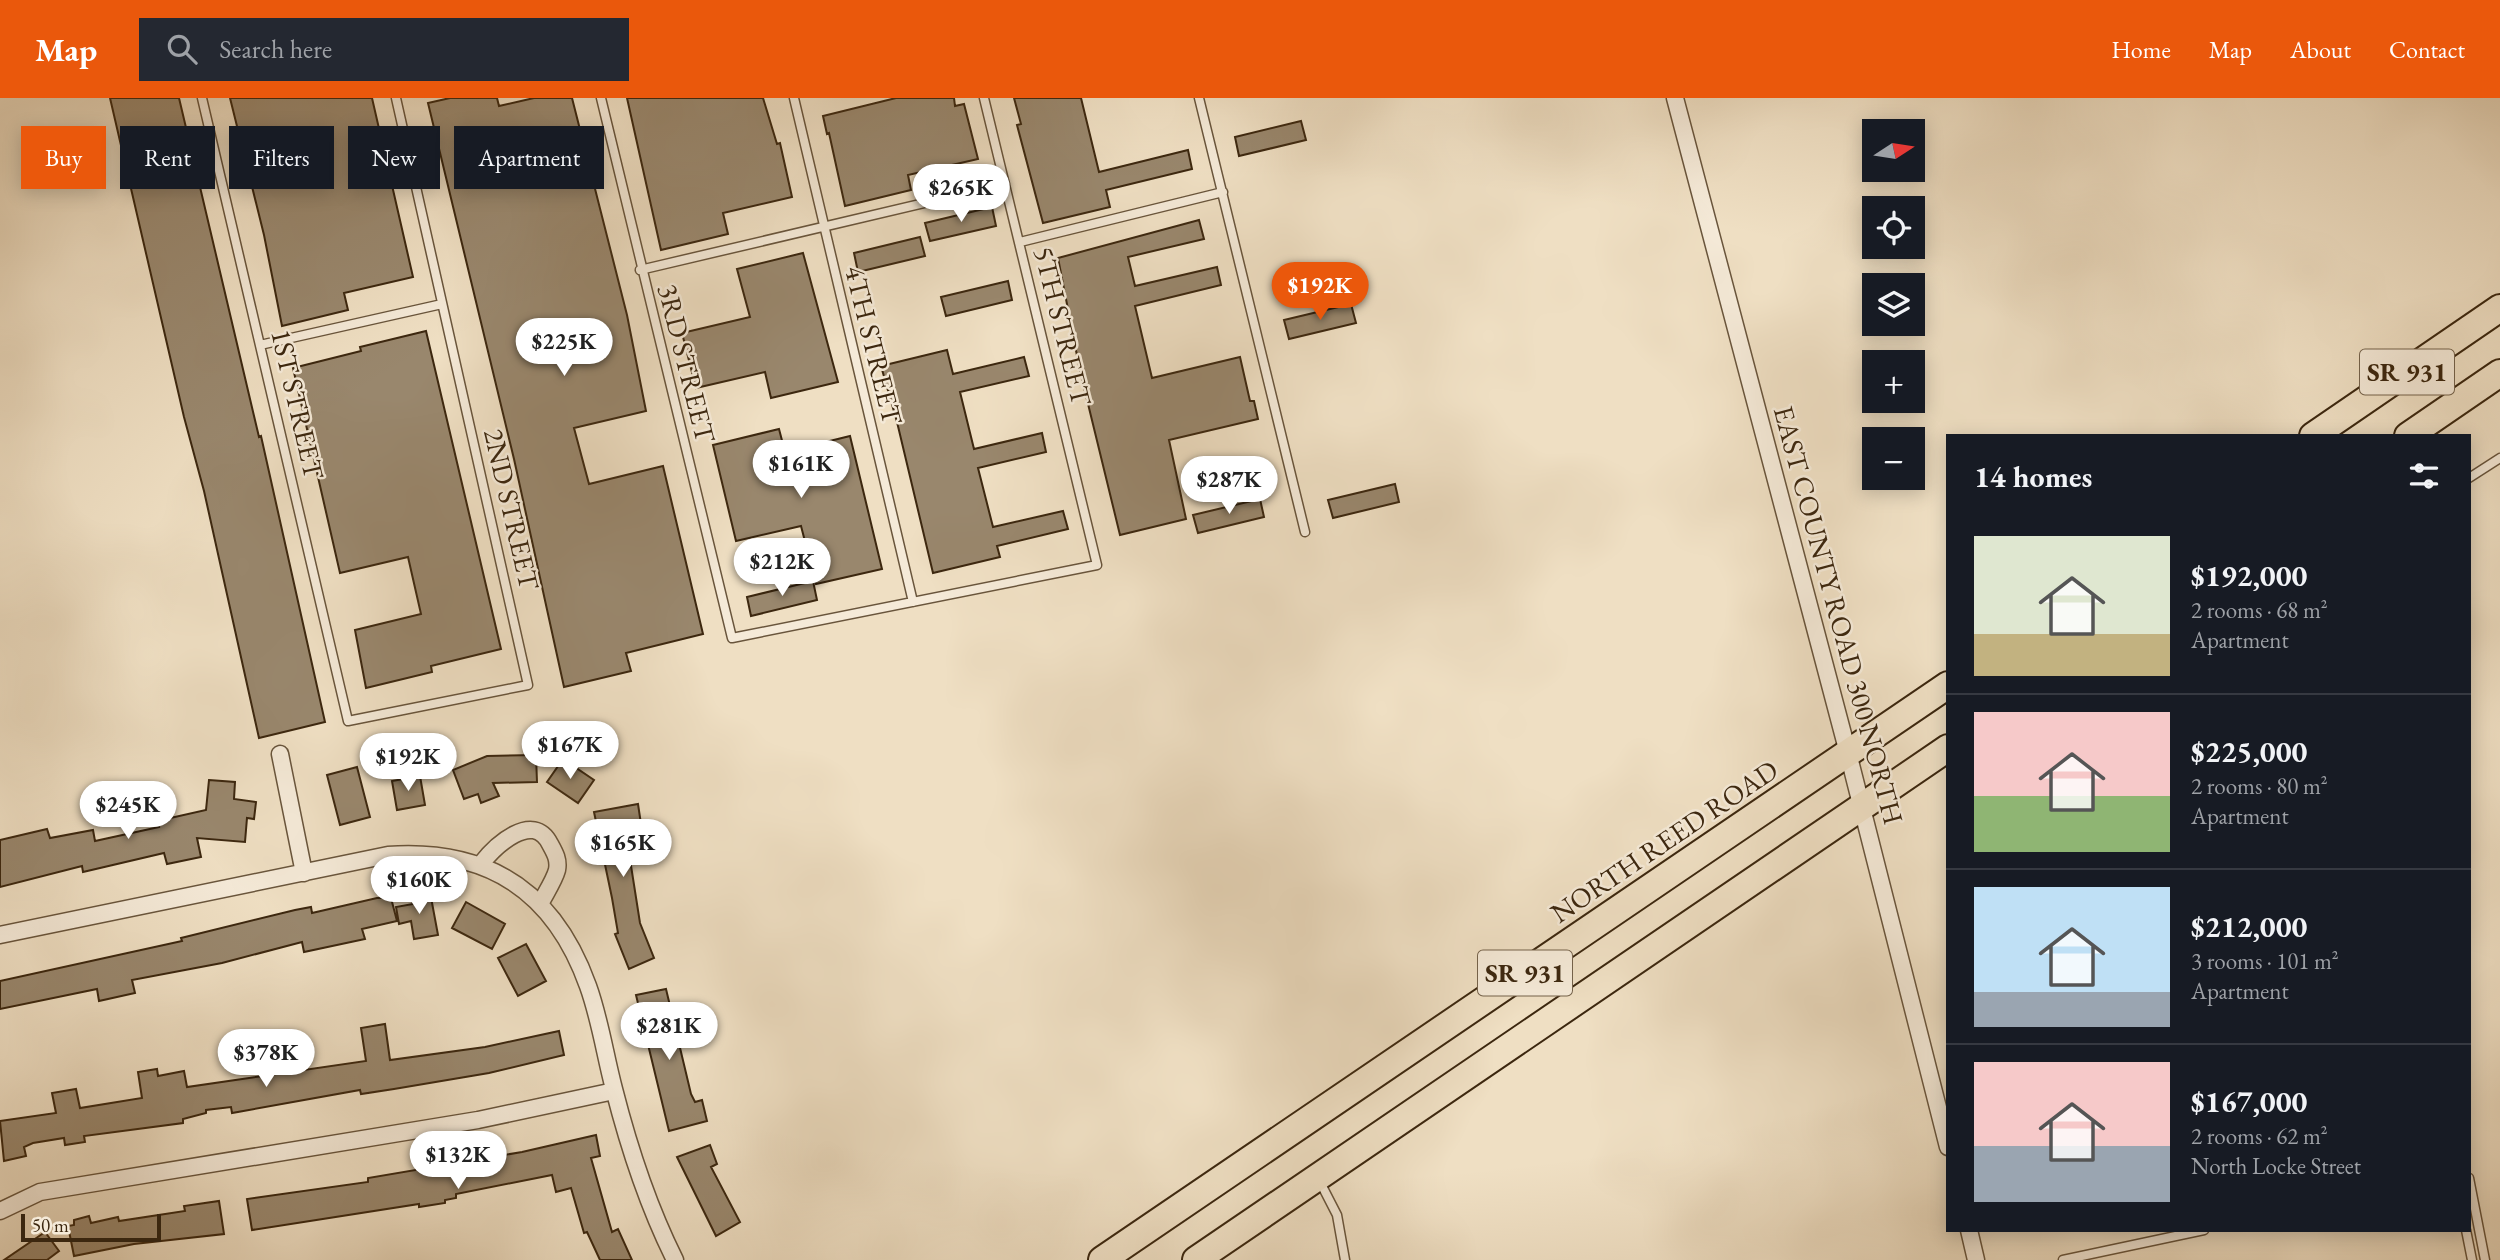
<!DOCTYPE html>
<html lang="en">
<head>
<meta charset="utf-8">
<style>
  body { margin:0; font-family:"EB Garamond",serif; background:#242831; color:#f1f3f6; height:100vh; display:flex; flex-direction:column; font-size:26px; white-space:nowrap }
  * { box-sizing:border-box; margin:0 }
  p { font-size:23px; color:#9ea1a6 }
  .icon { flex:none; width:38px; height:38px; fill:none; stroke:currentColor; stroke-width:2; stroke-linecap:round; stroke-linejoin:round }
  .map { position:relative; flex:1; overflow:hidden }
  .details { position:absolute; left:1946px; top:336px; width:525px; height:798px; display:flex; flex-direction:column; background:#171b24; border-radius:0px; box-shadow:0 4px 18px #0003 }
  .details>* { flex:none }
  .hud { position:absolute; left:21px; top:28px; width:665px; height:63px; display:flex; gap:14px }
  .needle { width:46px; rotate:78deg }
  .fabs { position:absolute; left:1862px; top:21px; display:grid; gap:14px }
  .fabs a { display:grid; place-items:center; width:63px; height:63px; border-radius:0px; background:#171b24; box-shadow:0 4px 18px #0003; font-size:35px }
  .scale { position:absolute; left:21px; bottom:18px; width:140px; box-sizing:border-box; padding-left:7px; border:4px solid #3c270f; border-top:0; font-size:19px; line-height:24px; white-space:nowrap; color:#3c270f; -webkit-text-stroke:5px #f5ead8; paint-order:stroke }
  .price { position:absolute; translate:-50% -60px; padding:0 16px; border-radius:24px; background:#fff; color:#222; font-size:23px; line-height:46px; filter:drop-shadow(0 2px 4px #0008) }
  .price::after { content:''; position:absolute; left:50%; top:42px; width:21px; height:16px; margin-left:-10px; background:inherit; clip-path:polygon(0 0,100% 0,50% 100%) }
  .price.selected { background:#ea580c; color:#fff }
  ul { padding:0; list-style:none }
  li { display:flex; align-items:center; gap:21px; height:175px; padding:0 28px }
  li+li { border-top:2px solid #363941 }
  li span { display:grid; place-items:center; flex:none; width:196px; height:140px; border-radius:0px; color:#555 }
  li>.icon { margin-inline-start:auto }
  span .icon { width:84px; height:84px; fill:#fffc; stroke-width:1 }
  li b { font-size:30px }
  h2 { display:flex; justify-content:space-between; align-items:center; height:84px; padding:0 28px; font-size:30px }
  .chip { padding:0 24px; border-radius:0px; background:#171b24; box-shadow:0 4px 18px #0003; font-size:24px; line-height:63px }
  .chip.selected { background:#ea580c; color:#fff }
  header { display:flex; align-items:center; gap:42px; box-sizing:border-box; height:98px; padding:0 35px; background:#ea580c; color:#fff }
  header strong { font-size:33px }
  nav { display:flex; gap:38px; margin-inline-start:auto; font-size:24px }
  .search { width:490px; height:63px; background:#242831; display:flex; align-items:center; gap:18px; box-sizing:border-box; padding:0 24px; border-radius:0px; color:#9ea1a6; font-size:26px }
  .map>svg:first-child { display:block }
  .building { fill:#99876d; stroke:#3c270f; stroke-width:2 }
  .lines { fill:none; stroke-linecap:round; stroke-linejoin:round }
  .service-casing { stroke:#69553c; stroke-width:11 }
  .minor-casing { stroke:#69553c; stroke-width:19 }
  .primary-casing { stroke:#3c270f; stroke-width:30 }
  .service { stroke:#f5ead8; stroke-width:8 }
  .minor { stroke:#f5ead8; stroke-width:16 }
  .primary { stroke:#efdfc3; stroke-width:26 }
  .labels { text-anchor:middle; stroke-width:5; stroke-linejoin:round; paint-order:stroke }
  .shield { fill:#f5ead8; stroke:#74624b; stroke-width:2 }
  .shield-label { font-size:26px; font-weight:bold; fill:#3c270f }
  .street-label { font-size:28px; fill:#3c270f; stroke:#f5ead8 }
</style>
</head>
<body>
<header>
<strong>Map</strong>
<div class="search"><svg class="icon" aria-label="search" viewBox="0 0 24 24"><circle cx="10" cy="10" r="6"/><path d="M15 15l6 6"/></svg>Search here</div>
<nav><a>Home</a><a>Map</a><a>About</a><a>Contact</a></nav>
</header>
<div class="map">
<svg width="2500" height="1162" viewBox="0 0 2500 1162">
  <rect width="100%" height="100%" fill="#efdfc3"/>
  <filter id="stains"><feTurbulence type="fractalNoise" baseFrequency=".00286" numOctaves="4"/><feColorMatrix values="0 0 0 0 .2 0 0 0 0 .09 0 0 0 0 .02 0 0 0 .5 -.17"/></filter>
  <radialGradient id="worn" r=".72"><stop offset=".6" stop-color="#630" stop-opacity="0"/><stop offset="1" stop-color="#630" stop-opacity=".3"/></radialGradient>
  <!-- building -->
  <path class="building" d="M110,0h69l80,339 2,-1 64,286 -66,16 -55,-247 -20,-74z
    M230,0h142l41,179 -69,16 4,17 -66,16 -18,-91z
    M450,0h47l2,8 35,-8h38l55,217 19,96 -72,17 15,56 74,-18 40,168 -77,19 5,18 -67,16 -50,-228 -86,-356z
    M627,0h136l14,46 3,-1 12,54 -69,16 5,21 -67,16z
    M896,0h58l1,8 9,-2 14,55 -70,16 3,15 -66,16 -16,-73 -2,1 -4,-18z
    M1014,0h67l18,74 89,-22 4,19 -86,21 4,17 -67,16 -26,-98 4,-1z
    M1301,23l5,19 -67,16 -4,-19z
    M992,109l4,19 -66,15 -5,-18z
    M1199,122l5,19 -76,18 7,29 82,-19 4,18 -86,21 17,72 88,-21 10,44h4l4,18 -89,21 17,79 -66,16 -40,-164 -22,-113z
    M920,139l5,19 -67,16 -4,-19z
    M803,155l35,129 -67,16 -6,-26 -69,16 -14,-55 68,-16 -13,-48z
    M1008,183l4,19 -66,16 -5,-19z
    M1351,206l5,19 -67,16 -5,-19z
    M426,233l75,318 -70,17 1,6 -66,16 -11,-58 66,-16 -13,-57 -68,16 -47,-205 68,-17 -1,-4z
    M947,252l6,24 71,-17 5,19 -69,16 14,57 68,-16 4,19 -68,16 15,59 70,-16 5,18 -71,17 3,11 -67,16 -36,-151 -16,-56z
    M779,331l6,23 65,-16 32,133 -66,15 -15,-58 -65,15 -23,-96z
    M1395,386l4,18 -66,16 -5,-18z
    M1260,401l4,18 -66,16 -5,-18z
    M813,483l4,19 -66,16 -4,-19z
    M536,657l1,27 -44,1 6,13 -18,7 -3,-9 -14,5 -11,-29 34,-14z
    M563,661l31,21 -16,23 -31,-21z
    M357,669l13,50 -30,8 -13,-50z
    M420,678l5,29 -28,5 -5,-29z
    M209,682l26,2 -1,17 22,3 -2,17 -7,-1 -2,24 -48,-4 4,19 -34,7 -3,-11 -81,19 -1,-6 -82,21v-47l47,-11 3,9 43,-8 2,11 64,-14 -2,-6 49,-11z
    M638,706l3,20 -7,1 5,26 -10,2 11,70 14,35 -25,11 -14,-35 3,-1 -6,-35 -18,-86z
    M430,794l8,43 -24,4 -3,-18 -12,3 -3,-17 17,-3 -2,-9z
    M377,800h14l6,23 -35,8 3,10 -61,13 -2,-10 -80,21 -90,17 3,13 -36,8 -2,-12 -97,20v-28l182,-40 -1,-3 114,-28 16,-3 1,6z
    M466,804l39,22 -13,25 -40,-21z
    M526,846l20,37 -28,15 -20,-38z
    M666,891l25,105 4,8 7,-2 5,21 -38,10 -33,-136z
    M385,926l5,36 95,-13 74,-16 5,24 -75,18 -95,16 -33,5 -1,-4 -128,23 -1,-6 -25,3v3l-23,6v4l-99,13 1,6 -20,3 -1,-7 -31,5 -9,4 2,9 -22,5 -4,-40 56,-8 -4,-20 24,-4 4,19 62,-10 -4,-26 19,-3 1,7 26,-5 3,16 179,-26 -5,-33z
    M596,1037l4,21 -9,2 21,74 6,-3 14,31h-32l-13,-28 -3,1 -13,-45 -15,4 -4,-17 -96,19v4l-11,2v3l-26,4v-3l-167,26 -5,-31 121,-17v-4l154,-26z
    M710,1047l7,19 -6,3 29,55 -24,14 -39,-79z
    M219,1103l5,33 -90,10 -60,12 -6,-30 6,-1v-5l15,-4 2,7 27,-6 1,4 66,-10 -1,-5z
    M45,1134l14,19 -12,9h-43z"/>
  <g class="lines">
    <defs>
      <path id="service" d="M202,0l146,623 180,-36 -132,-587
        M601,0l131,540 365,-73 -113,-467
        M794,0l119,504
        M1199,0l106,434
        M1020,144l203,-50
        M640,172l365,-86
        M260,247l182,-41
        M2469,380l31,-20
        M2469,1080l16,82
        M1319,1082l18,35 8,45
        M2466,1132l6,30
        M2063,1162l141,-30"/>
      <path id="minor" d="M1675,0l173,655 100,394
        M280,656l24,119
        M481,766c14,-18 52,-54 69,-20 5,9 9,16 7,26 -3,11 -12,24 -17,34
        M0,837l388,-80c100,-7 166,36 200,131 12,33 17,69 26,103 15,59 34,117 61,171
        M0,1113l40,-19 438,-72 136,-29
        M1969,1132l7,30"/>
      <path id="primary" d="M2313,338l187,-128
        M2408,338l92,-63
        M1102,1162l846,-575
        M1196,1162l752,-512"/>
    </defs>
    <!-- service casing -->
    <use href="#service" class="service-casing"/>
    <!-- minor casing -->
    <use href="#minor" class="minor-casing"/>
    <!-- primary casing -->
    <use href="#primary" class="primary-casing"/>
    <!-- service -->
    <use href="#service" class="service"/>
    <!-- minor -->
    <use href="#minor" class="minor"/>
    <!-- primary -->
    <use href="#primary" class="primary"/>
  </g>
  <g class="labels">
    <!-- shield labels -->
    <g class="shield">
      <rect x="2360" y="251.5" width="94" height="45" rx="5"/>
      <rect x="1478" y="852.5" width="94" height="45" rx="5"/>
    </g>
    <g class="shield-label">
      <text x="2407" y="283">SR 931</text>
      <text x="1525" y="884">SR 931</text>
    </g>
    <!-- street labels -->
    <g class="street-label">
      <text transform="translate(1063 228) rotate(76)" y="10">5TH STREET</text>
      <text transform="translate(874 247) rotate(76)" y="10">4TH STREET</text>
      <text transform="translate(687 265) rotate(76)" y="10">3RD STREET</text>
      <text transform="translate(298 306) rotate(77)" y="10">1ST STREET</text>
      <text transform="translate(512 411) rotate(77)" y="10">2ND STREET</text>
      <text transform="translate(1839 517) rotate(75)" y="10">EAST COUNTY ROAD 300 NORTH</text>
      <text transform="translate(1664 743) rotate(-34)" y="10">NORTH REED ROAD</text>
    </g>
  </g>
  <rect width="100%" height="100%" filter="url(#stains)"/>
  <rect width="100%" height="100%" fill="url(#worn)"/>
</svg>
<div class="fabs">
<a><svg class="needle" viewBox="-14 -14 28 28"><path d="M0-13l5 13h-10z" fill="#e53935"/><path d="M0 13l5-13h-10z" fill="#9ea1a6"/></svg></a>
<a><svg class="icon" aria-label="locate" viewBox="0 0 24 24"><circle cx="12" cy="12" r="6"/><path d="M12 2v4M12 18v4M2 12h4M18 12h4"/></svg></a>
<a><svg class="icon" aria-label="layers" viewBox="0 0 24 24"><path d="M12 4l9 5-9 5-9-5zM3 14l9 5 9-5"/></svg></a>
<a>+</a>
<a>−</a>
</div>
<div class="scale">50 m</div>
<b class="price" style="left:961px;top:126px">$265K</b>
<b class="price selected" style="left:1320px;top:224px">$192K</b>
<b class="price" style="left:564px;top:280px">$225K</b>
<b class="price" style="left:801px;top:402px">$161K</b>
<b class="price" style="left:1229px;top:418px">$287K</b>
<b class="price" style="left:782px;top:500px">$212K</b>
<b class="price" style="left:570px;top:683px">$167K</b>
<b class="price" style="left:408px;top:695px">$192K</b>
<b class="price" style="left:128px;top:743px">$245K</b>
<b class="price" style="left:623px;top:781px">$165K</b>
<b class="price" style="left:419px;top:818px">$160K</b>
<b class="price" style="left:669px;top:964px">$281K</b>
<b class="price" style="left:266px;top:991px">$378K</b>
<b class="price" style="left:458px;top:1093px">$132K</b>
<div class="hud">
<a class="chip selected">Buy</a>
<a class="chip">Rent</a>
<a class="chip">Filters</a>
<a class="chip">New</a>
<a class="chip">Apartment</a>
</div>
<section class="details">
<h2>14 homes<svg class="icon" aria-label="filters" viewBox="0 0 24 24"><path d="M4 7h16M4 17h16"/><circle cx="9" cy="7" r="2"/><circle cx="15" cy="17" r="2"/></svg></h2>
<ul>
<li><span style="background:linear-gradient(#dfe7d0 70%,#c2b280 0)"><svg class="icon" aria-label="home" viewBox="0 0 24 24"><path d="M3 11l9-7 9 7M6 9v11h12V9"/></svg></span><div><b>$192,000</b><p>2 rooms · 68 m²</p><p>Apartment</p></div></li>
<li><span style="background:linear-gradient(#f6c9c9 60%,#8fb573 0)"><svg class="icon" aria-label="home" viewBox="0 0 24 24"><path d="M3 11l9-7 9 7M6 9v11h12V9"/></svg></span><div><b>$225,000</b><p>2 rooms · 80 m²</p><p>Apartment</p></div></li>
<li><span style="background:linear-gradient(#bfe0f5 75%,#9aa5b1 0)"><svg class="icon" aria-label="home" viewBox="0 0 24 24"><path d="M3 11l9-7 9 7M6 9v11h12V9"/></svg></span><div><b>$212,000</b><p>3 rooms · 101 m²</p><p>Apartment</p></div></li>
<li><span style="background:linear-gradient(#f6c9c9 60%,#9aa5b1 0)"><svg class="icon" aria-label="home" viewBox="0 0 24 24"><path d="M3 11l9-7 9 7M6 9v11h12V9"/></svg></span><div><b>$167,000</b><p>2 rooms · 62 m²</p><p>North Locke Street</p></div></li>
</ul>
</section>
</div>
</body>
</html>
